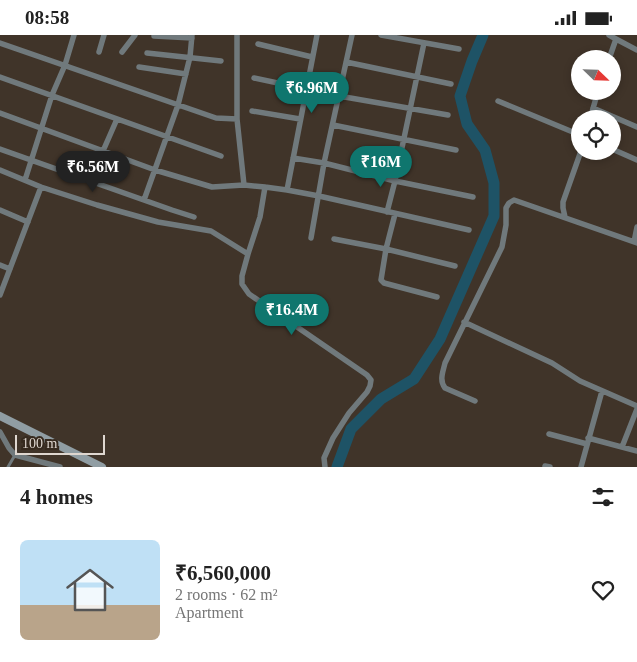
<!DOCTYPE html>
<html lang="en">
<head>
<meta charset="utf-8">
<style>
  body { margin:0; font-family:Georgia,serif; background:#f2f2f2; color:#222; height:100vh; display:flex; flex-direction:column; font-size:19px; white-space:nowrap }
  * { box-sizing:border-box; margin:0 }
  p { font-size:16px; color:#767676 }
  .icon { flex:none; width:28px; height:28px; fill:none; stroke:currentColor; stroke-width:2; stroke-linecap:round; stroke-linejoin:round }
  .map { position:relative; height:432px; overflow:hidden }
  .panel { display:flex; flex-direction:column; background:#fff; flex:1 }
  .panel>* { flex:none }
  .needle { width:32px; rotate:113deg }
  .controls { position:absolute; left:571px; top:15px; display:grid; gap:10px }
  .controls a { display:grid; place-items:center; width:50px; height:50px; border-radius:50%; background:#fff; box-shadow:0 2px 8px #0003; font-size:25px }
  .scale { position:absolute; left:15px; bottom:12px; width:90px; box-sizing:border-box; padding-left:5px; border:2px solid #dfd7d0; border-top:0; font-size:14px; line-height:18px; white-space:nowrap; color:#dfd7d0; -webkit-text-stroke:4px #362a1f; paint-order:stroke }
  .price { position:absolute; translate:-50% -42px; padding:0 11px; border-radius:18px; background:#0f766e; color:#fff; font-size:16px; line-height:32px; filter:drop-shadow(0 1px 2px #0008) }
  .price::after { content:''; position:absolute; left:50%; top:30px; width:15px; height:11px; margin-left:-8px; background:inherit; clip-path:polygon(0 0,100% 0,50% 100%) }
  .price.selected { background:#222; color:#fff }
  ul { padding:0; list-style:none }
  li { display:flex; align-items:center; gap:15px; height:125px; padding:0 20px }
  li+li { border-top:1px solid #e0e0e0 }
  li span { display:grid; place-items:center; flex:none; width:140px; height:100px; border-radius:8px; color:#555 }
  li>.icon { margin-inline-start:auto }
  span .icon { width:60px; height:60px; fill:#fffc; stroke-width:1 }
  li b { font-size:21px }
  h2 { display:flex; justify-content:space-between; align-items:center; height:60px; padding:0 20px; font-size:21px }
  .status { display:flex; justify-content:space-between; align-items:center; height:35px; padding:0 25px; background:#fff; direction:ltr }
  .status svg { height:14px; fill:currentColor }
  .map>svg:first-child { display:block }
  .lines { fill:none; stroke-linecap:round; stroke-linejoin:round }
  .river { stroke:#1e5366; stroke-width:11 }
  .lane { stroke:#70797c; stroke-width:3 }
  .street { stroke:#70797c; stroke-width:5.5 }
  .secondary { stroke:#909da3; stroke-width:8 }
</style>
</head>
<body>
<div class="status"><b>08:58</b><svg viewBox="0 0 49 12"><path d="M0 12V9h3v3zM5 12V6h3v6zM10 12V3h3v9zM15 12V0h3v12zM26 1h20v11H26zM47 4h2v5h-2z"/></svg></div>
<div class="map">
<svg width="637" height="432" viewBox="0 0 637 432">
  <rect width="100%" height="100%" fill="#403429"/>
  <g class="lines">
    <!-- river -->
    <path class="river" d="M337,432l14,-38 30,-30 33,-20 26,-40 54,-123v-33l-9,-33 -18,-26 -7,-28 12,-35 11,-26"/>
    <!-- lane -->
    <path class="lane" d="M8,432l7,-12"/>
    <!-- street -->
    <path class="street" d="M237,0v84l7,66
      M381,0l78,14
      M609,0l7,4 -7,20
      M154,1l38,2
      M616,4l21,11
      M0,8l216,75 21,1
      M258,9l54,13
      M99,17l5,-17
      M122,17l13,-17
      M147,18l74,8
      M346,27l105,22
      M139,32l47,7
      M0,42l221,79
      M254,43l85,18 109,19
      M498,66l82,34
      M593,73l44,19
      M252,76l48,8
      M0,78l155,57 57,17 32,-2 21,2 22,3 32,6 150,34
      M590,84l8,-28
      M333,90l123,25
      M0,114l172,61 22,7
      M612,114l25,11
      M103,116l14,-32
      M293,123l31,5 71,18 78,16
      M0,135l41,17 56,18 61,17 53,9 37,23
      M25,145l27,-85 13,-30 9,-30
      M265,152l-5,30 -12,37 -6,22v8l7,10 118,81 4,5 -1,6 -3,6 -18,21 -16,25 -9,20 1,9
      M287,155l30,-155
      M144,165l34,-95 12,-48 2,-22
      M0,175l28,12
      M387,177l8,-31 29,-138
      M395,179l-9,35 -5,31 3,3 53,14
      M565,182l-2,-9v-6l18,-51
      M311,203l13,-75 28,-128
      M334,204l52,10 69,17
      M634,207l3,-15
      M0,230l10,4
      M0,260l41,-108
      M464,287l88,41 28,18 57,25
      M475,366l-30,-13c-6,-8 -2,-16 0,-25l57,-116 4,-22v-17l3,-5 5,-3 123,43
      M0,397l9,16 6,7 45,12
      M549,399l38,10
      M588,403l49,13
      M622,412l15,-38
      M545,431l5,1
      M581,432l21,-76"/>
    <!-- secondary -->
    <path class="secondary" d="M0,381l102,51"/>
  </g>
</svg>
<div class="controls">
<a><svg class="needle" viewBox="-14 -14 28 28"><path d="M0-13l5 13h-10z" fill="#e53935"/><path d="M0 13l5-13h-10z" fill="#767676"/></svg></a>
<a><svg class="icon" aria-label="locate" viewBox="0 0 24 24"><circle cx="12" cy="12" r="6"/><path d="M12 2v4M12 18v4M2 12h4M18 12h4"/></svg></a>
</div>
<div class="scale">100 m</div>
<b class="price" style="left:312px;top:79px">₹6.96M</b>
<b class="price" style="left:381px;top:153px">₹16M</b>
<b class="price selected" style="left:93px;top:158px">₹6.56M</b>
<b class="price" style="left:292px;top:301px">₹16.4M</b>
</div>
<section class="panel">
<h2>4 homes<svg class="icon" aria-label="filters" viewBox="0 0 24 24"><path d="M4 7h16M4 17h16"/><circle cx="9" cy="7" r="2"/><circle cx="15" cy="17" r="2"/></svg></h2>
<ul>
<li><span style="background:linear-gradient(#bfe0f5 65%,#b9a48a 0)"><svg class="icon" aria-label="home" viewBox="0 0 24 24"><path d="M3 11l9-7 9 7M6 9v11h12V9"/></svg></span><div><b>₹6,560,000</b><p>2 rooms · 62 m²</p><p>Apartment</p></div><svg class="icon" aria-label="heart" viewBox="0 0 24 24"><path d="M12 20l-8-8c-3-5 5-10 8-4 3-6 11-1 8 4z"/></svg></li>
</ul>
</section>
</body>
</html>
